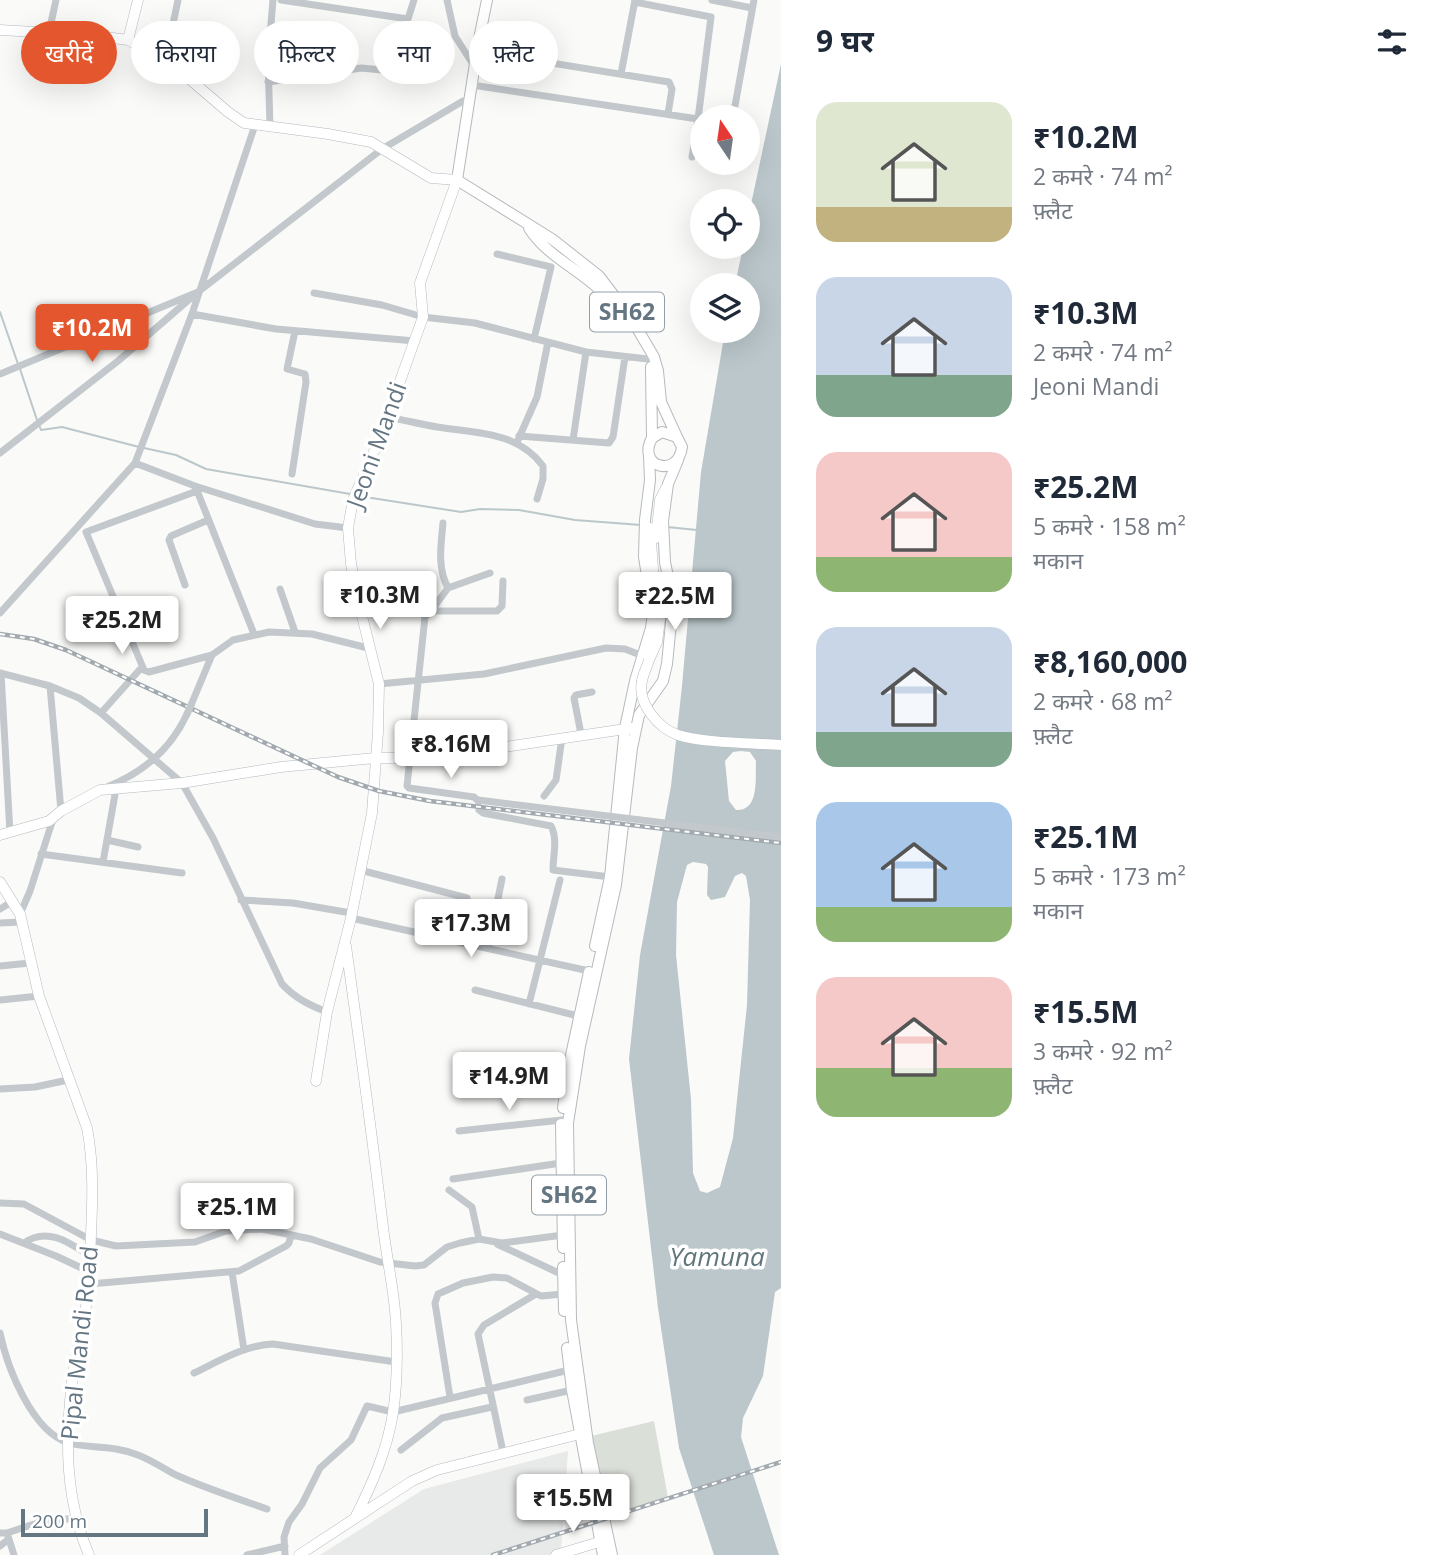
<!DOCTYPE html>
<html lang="hi">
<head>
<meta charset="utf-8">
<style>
  body { margin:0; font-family:"Open Sans","Noto Sans Devanagari",sans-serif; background:#f2f2f3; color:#1f2937; height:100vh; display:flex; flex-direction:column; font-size:26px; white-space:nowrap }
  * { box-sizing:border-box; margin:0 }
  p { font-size:23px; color:#747a83 }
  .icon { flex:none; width:38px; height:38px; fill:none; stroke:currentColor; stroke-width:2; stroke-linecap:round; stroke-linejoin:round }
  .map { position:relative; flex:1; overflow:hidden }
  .details { display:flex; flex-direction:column; background:#fff; width:665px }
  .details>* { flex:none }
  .hud { position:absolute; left:21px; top:21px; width:654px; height:63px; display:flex; gap:14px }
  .needle { width:46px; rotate:347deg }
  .tools { position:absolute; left:690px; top:105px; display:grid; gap:14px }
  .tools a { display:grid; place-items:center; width:70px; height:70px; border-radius:50%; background:#fff; box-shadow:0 7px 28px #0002; font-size:35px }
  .scale { position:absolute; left:21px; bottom:18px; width:187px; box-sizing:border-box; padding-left:7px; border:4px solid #657683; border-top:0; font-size:19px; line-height:24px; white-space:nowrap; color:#657683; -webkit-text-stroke:5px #fff; paint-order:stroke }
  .price { position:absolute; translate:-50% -60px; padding:0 16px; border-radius:7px; background:#fff; color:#222; font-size:23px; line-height:46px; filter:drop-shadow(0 2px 4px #0008) }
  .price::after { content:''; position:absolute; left:50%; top:42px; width:21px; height:16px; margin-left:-10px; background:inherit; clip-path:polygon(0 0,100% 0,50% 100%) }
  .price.active { background:#e4572e; color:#fff }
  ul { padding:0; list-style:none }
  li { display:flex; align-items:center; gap:21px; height:175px; padding:0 35px }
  li span { display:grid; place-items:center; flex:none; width:196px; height:140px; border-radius:21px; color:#555 }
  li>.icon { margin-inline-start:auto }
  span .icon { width:84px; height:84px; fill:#fffc; stroke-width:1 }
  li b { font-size:30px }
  h2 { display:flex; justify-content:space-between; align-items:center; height:84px; padding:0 35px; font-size:30px }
  .pill { padding:0 24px; border-radius:32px; background:#fff; box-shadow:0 7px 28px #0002; font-size:24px; line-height:63px }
  .pill.active { background:#e4572e; color:#fff }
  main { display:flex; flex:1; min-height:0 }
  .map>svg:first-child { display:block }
  .built { fill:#e8e9e9 }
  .green { fill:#dadfd7 }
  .water { fill:#bbc7cb; fill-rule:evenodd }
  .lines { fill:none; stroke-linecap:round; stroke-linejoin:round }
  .stream { stroke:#bbc7cb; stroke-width:2 }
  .secondary-casing { stroke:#b3babf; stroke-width:11 }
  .primary-casing { stroke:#b5babe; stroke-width:12 }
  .street { stroke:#c3c8cc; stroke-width:7 }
  .secondary { stroke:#fff; stroke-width:10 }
  .primary { stroke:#fff; stroke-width:10 }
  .rail-casing { stroke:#a2aab0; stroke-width:4.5 }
  .rail { stroke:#fff; stroke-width:2; stroke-dasharray:5; stroke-linecap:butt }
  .secondary-bridge-casing { stroke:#b3babf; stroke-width:11; stroke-linecap:butt }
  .street-bridge { stroke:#c3c8cc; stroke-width:7 }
  .secondary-bridge { stroke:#fff; stroke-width:10 }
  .labels { text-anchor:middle; stroke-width:7; stroke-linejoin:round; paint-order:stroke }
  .shield { fill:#fff; stroke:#939fa8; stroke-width:2 }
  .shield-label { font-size:23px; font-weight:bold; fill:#657683 }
  .street-label { font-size:24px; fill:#657683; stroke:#fff }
  .water-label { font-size:26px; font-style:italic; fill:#60757c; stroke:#fff }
</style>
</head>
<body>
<main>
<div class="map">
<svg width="781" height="1555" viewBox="0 0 781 1555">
  <rect width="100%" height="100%" fill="#fafaf8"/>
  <!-- built -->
  <path class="built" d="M568,1451l-7,101 -14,3h-227l104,-66z"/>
  <!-- green -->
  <path class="green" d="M654,1421l14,77 -60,17 -17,-79z"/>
  <!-- water -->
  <path class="water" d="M781,64v1224l-6,4 -12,84 -20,42 -2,19 38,118h-65l-35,-107 -21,-140 -29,-249 11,-104 31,-169 11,-100 19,-214 24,-141h22v-46h-12l8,-38h4v-24zM741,751l9,1 6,9c-1,17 4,50 -20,49l-7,-9 -4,-40 8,-9zM693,862l13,2 2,3 -1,28 4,5 14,-3 10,-21 7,-3 4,3 4,24 -3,105 -14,133 -13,49 -13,6 -7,-2 -7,-18 -2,-74 -15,-144 1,-53 10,-37z"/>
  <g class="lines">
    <!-- stream -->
    <path class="stream" d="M0,312l18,52
      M20,369l17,51
      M39,425l2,5 21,-3 77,20
      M144,448l32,7 30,14 144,25
      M359,496l102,16 19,-3 39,1 56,10 66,5
      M667,527l30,3"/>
    <defs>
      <path id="secondary" d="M0,30l90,5 38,5 26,14 32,22 42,36 16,11 84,11 43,8 60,36 26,2 -37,103 3,34 -44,123 -26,60 -5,28 3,36 9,44 19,76 -1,48 -6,81 -21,105 -24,94 -11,69
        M128,40l10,-40
        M656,538l4,-38 6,-12
        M649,660l8,-18 4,-30 -7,-30 -4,-54
        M0,835l49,-14 12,-10 39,-21 82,-7 99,-16 94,-9h34l69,-7 154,-23
        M0,882l20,32 19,82 48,132c8,41 5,85 3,127 0,11 1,22 -1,32 -4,32 -13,63 -17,95 -7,60 -7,116 17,173
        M346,946c13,94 26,187 37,281 3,25 8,49 11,74 4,33 4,79 -1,112 -6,38 -21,71 -38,105
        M299,1555l113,-74 25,-11 143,-36
        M556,1555l43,-13"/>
      <path id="primary" d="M487,0l-9,44 -21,136 95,59 47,37 32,42 23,39 4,14 3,31 16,35
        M529,228c20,32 59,44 83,75
        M651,367l1,71c-16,29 26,41 30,9l-5,-10 -15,-5 -10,6
        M595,946l15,-69 15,-149 10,-47 16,-53 2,-15 -9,-56 1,-37 5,-40 -1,-24
        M563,1108l5,-39 21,-97
        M561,1124l2,124
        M563,1267l1,44
        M567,1348l5,42 31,165
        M612,1555l-24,-112 -17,-123 -3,-197 12,-77 36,-161 16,-137 7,-33 24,-34 4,-17 6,-62 -8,-40 -2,-41 5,-37 10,-24"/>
    </defs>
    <!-- secondary casing -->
    <use href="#secondary" class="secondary-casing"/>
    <!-- primary casing -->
    <use href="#primary" class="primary-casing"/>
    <!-- street -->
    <path class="street" d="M281,0l127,19 6,-19
      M447,0l8,36 19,30
      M712,0l40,8
      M635,2l76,15 -13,102
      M49,32l7,-32
      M477,51l192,31 3,7 -4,25
      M165,62l13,-62
      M621,74l14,-74
      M268,82l93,-14 73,7
      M472,85l226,34 -6,38
      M733,117l21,-117
      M270,127l-2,-68 5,-59
      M497,254l54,13 -17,72
      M314,293l68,12 41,12 52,6 111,29 62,7
      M192,314l84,15 139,12
      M0,374l198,-82 184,-143 81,-48 6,1
      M387,417c17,3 33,7 50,10 38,6 80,4 106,39v13l-6,20
      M519,436l90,7 4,-6 12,-80
      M518,440l19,-43 11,-55
      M573,440l13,-88
      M0,453l118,-92 74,-64
      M135,463l60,23 120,38 33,4
      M292,474l14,-92 -1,-8 -18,-5 8,-38
      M196,488l58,146
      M197,491l-111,41 58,138 5,2 63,-17 21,-15 36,-8 43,2 56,14
      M443,523c-2,22 -6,45 5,65
      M185,585l-16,-45 2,-4 37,-16
      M280,589l15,43
      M431,611l17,-23 42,-15
      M0,613l135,-150 57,-149 63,-189
      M0,673l50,13 29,12 22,15 81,70 31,55 69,146c13,14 27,21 45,28
      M1,673l9,160
      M379,684l105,-10 122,-26 19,1 18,7
      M50,686l11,125
      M191,705l21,-50
      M101,713l41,-46
      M581,734l-7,-36 2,-3 16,-3
      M107,787c35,-14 64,-38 80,-73
      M544,796l12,-16 6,-42
      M479,802l-5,-5 -65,-9 -2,-2 18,-169 6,-6h66l5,-5 1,-25
      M479,810l4,3 68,13c7,13 2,29 2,44l57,7
      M107,840l31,7
      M41,854l141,19
      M103,862l13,-73
      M360,870l107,28
      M241,900l52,3 58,10
      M0,909l13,-8
      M20,914l10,-23 23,-72
      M351,918l238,53
      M0,923l22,-1
      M488,948l14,-69
      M0,966l30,-3
      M475,990l103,26
      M0,1000l39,-4
      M529,1004l31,-124
      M0,1089l35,-2 33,-7
      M459,1131l103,-11
      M453,1179l108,-16
      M449,1190l23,17 7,32
      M0,1203l24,1 67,36 25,6 79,-4 31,-11 36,-2 49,10 69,23 35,4 9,-1 23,-18 13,-4 19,-4 23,4 61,-8
      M0,1234l56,22 34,16
      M24,1243c23,-17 46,0 66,13
      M497,1244l66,31
      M232,1272l12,78
      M90,1284l149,-13 47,-25 3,-3 2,-8
      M0,1333c7,34 32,99 69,110 21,6 45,2 69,12 13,5 25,13 38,20 29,13 60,23 91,34
      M194,1373c25,-12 51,-28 79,-29l123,18
      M450,1397l-15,-94 3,-9 25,-11 30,-6 14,1 34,18 22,-2
      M527,1400l45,-10
      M401,1450l41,-32 50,-11
      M503,1452l-25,-118 6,-9 52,-31
      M0,1533h7l30,-10 38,-5
      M7,1533l7,22
      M0,1546l9,-7
      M247,1555l38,-9
      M285,1555l-1,-18 5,-15 13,-18 18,-36 31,-28 16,-34 26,6 176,-42"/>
    <!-- secondary -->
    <use href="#secondary" class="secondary"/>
    <!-- primary -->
    <use href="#primary" class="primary"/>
    <defs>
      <path id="rail" d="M0,634l34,5 32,11 272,127 41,14 51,10 351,42
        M493,1555l288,-93"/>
    </defs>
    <!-- rail casing -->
    <use href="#rail" class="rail-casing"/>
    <!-- rail -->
    <use href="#rail" class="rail"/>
    <defs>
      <path id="secondary-bridge" d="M649,660c-2,7 -6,14 -7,21 -5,22 16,47 36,54 24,8 76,8 103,10"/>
    </defs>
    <!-- secondary-bridge casing -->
    <use href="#secondary-bridge" class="secondary-bridge-casing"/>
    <!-- street-bridge -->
    <path class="street-bridge" d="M187,714l4,-9
      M478,800l303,37"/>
    <!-- secondary-bridge -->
    <use href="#secondary-bridge" class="secondary-bridge"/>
  </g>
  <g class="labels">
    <!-- shield labels -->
    <g class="shield">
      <rect x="590" y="292.5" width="74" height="39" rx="5"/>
      <rect x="532" y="1175.5" width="74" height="39" rx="5"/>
    </g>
    <g class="shield-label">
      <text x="627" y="320">SH62</text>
      <text x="569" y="1203">SH62</text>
    </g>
    <!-- street labels -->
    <g class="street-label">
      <text transform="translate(377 445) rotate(-70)" y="8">Jeoni Mandi</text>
      <text transform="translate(80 1343) rotate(-84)" y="8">Pipal Mandi Road</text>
    </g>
    <!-- water labels -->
    <g class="water-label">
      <text x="717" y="1266">Yamuna</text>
    </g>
  </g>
</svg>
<div class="tools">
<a><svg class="needle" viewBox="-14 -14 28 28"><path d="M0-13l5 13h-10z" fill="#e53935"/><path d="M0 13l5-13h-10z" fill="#747a83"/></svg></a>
<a><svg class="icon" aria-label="locate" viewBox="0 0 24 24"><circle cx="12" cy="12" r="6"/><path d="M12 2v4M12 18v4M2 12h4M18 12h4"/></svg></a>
<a><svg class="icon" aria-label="layers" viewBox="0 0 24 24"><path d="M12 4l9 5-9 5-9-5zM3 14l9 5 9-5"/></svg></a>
</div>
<div class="scale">200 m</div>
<b class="price active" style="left:92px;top:364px">₹10.2M</b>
<b class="price" style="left:380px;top:631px">₹10.3M</b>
<b class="price" style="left:675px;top:632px">₹22.5M</b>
<b class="price" style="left:122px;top:656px">₹25.2M</b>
<b class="price" style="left:451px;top:780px">₹8.16M</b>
<b class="price" style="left:471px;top:959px">₹17.3M</b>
<b class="price" style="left:509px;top:1112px">₹14.9M</b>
<b class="price" style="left:237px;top:1243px">₹25.1M</b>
<b class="price" style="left:573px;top:1534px">₹15.5M</b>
<div class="hud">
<a class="pill active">खरीदें</a>
<a class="pill">किराया</a>
<a class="pill">फ़िल्टर</a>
<a class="pill">नया</a>
<a class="pill">फ़्लैट</a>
</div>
</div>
<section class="details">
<h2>9 घर<svg class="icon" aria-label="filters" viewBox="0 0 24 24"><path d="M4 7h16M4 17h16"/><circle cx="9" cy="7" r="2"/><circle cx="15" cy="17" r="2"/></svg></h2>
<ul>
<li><span style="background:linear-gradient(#dfe7d0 75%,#c2b280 0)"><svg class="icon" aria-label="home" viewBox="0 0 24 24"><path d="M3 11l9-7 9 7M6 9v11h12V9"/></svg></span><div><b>₹10.2M</b><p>2 कमरे · 74 m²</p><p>फ़्लैट</p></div></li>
<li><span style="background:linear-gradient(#c9d6e8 70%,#7fa58c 0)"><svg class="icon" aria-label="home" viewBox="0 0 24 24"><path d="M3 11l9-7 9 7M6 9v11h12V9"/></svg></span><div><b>₹10.3M</b><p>2 कमरे · 74 m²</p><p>Jeoni Mandi</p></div></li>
<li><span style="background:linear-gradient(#f6c9c9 75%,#8fb573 0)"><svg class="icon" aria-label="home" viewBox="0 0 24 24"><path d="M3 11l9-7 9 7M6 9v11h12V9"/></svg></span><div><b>₹25.2M</b><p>5 कमरे · 158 m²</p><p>मकान</p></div></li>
<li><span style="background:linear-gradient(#c9d6e8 75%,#7fa58c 0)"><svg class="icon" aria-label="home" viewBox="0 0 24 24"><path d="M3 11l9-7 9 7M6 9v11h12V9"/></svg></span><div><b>₹8,160,000</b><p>2 कमरे · 68 m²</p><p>फ़्लैट</p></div></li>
<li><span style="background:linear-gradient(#a9c7e8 75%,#8fb573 0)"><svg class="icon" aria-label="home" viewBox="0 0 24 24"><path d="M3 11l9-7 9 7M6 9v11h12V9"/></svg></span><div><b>₹25.1M</b><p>5 कमरे · 173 m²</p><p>मकान</p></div></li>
<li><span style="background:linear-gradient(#f6c9c9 65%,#8fb573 0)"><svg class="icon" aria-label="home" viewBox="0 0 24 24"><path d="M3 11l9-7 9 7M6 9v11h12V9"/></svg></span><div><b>₹15.5M</b><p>3 कमरे · 92 m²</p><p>फ़्लैट</p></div></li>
</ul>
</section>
</main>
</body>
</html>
